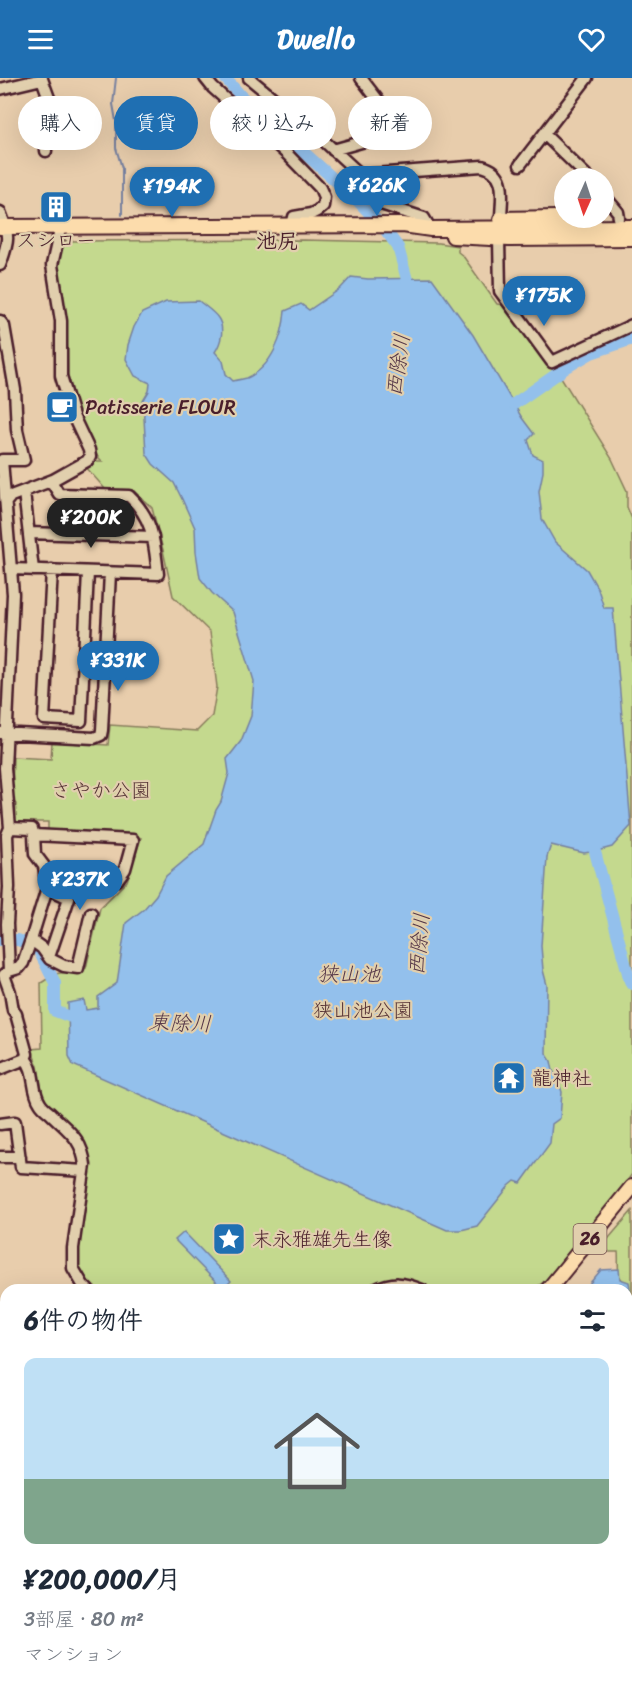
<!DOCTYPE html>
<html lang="ja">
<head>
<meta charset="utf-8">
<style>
  body { margin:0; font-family:Sriracha,"Klee One",sans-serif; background:#f6f6f7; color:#1f2937; height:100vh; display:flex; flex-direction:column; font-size:22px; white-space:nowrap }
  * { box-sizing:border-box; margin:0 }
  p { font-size:20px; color:#747a83 }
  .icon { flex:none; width:33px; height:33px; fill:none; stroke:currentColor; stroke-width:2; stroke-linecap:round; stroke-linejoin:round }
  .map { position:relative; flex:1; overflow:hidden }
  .sheet { position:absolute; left:0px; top:1206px; width:633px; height:404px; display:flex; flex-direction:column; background:#fff; border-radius:18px 18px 0 0; box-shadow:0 6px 24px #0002 }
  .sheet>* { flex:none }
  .top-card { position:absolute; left:18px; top:18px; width:597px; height:54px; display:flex; gap:12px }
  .needle { width:39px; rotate:183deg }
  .buttons { position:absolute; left:554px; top:90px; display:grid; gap:12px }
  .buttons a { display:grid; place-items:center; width:60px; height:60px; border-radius:50%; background:#fff; box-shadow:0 6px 24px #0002; font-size:30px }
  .price { position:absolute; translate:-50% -51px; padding:0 14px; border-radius:21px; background:#1f6fb2; color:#fff; font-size:20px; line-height:39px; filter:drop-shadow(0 2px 3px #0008) }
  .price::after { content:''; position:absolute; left:50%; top:36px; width:18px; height:14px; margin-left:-9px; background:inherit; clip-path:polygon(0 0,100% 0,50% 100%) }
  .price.selected { background:#222; color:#fff }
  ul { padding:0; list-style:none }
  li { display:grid; align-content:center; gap:12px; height:318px; padding:0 24px }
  li span { display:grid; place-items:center; height:186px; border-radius:12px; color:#555 }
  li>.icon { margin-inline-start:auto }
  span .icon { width:108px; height:108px; fill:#fffc; stroke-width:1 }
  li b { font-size:26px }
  h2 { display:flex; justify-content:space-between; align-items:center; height:72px; padding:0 24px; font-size:26px }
  .pill { padding:0 21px; border-radius:27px; background:#fff; box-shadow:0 6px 24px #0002; font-size:21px; line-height:54px }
  .pill.selected { background:#1f6fb2; color:#fff }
  header { display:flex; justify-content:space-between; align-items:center; height:78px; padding:0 24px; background:#1f6fb2; color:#fff; font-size:27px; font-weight:800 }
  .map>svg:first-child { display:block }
  .green { fill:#c4d98e; stroke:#877c5c; stroke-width:1.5 }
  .water { fill:#93c0ec; stroke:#76809f; stroke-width:1.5 }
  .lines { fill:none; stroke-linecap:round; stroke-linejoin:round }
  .stream { stroke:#76809f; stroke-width:2 }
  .river { stroke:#93c0ec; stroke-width:12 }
  .minor-casing { stroke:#4a1f2b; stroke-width:15 }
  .major-casing { stroke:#4a1f2b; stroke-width:18 }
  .minor { stroke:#e1cfad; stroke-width:10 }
  .major { stroke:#fcdcac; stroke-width:14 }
  .rail { stroke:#4a1f2b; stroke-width:2 }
  .labels { text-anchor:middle; stroke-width:4.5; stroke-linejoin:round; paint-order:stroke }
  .shield { fill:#e1cfad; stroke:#775452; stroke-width:1.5 }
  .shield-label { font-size:18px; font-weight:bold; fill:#4a1f2b }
  .poi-label { font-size:20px; fill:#4a1f2b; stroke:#e1cfad; text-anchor:start }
  .park-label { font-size:20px; fill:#563235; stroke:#e1cfad }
  .neighbourhood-label { font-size:21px; font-weight:bold; fill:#4a1f2b; stroke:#e1cfad }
  .water-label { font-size:21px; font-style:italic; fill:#553748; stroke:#e1cfad }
</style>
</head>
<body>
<header><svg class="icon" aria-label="menu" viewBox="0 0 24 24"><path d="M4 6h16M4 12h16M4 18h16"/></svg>Dwello<svg class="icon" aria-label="heart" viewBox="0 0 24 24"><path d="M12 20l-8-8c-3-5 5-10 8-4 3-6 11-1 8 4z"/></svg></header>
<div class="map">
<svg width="632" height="1609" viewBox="0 0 632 1609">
  <rect width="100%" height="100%" fill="#e8cdac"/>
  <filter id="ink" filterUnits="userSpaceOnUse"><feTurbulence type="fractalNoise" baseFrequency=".0167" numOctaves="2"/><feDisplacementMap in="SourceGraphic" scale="12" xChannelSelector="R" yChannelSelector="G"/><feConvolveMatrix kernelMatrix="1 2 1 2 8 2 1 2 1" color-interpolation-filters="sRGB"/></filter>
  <g filter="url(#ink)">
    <!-- green -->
    <path class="green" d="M303,162l135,3 20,3v6l5,4 34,48 10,1 43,62 11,10 51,82 15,32v16l5,12v655c-18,26 -38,50 -58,74 -12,15 -26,35 -44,42h-98l-21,-9 -16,-3 -31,12h-265l-12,-9 -9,-17 1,-27 12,-73 -4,-14 -12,-21 -20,-16 -12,-15 -5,-32 -7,-17 11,-1 -1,-65 14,-9 31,-6 14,-60 27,-27 14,-43 -93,-6v-10h-31l-2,-1 1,-17 -4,-4 1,-43 38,2 1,-17 56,3 2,-20 87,6 15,-15 5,-29 -7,-55 -37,-36 -10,-46 -11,-42 -19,-18h-27l-21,-24 7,-5h10l-4,-4 -18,-36 -12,-45 -1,-54 -11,-56 6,-25z
      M632,1133v98c-3,-7 0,-13 -3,-20 -2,-6 -6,-7 -9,-12 -3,-4 -1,-18 -2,-25h-9l-6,-7z"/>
    <!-- water -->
    <path class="water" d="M351,199l17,2 64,-1 41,57 49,83 12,16 -6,6 5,15 10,5v12l-4,19 3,28 13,23 32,28 11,19 6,19h9l18,218 -19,21 -15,4 -13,2 -33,-8 -4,12 -6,89 2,24 4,15 -1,68 5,8 2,10 4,6 5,15 -2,26 -8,6 -2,19 -29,40 -6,-2 -6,5 -32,40 -16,4h-14l-374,-165 -4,-9 -1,-53 16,-3 2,10 12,-2v-11l19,-14 9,-60 18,-14 12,-14 10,-19 38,-32 12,-34 5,-8 8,-29 -2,-14 14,-18 10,-25 3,-35 -21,-69 -21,-19 -12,-15 -4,-26 -1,-24 -13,-29 -8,-16 -21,-19 -7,-11 -3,-52 6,-10 1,-8 -15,-7 -9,-17 2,-14 6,-18 8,-14 24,-11 33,-1c6,5 15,11 19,17 7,10 3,25 -3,34l8,9 3,13 7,7c5,-1 10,-2 14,-3 25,-11 36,-42 38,-67l16,-7 8,6 31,-21z
      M184,1154l47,49 -8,8 -48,-49z
      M619,1191l1,10 9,3c2,9 0,19 3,27v196l-5,-4v-211h-43l17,-20z"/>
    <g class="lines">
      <!-- stream -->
      <path class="stream" d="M116,0l-3,26 3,17v27l6,20v47"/>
      <!-- river -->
      <path class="river" d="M225,0l16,18 116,104 26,27 15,20 11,40 -1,6
        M514,326l53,-37 24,-14 41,-14
        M591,759l39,144 2,3
        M0,862h18l17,7 4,4 16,32v28l21,8h7"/>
      <defs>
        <path id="minor" d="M205,0l8,10 74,66 33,34 4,9 -1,9 -6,5 -6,3 -17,3 -2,9
          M249,0l63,52 63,58 1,11 8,6 40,13 3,5
          M0,11l42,-10 7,19 -4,26 1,27
          M544,56l45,44
          M333,72l32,-9 24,-16 1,-9 -29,-38
          M520,87l67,-87
          M360,97l122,-9c27,7 19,32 19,53
          M603,116l15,18 1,6
          M0,134c10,24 9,29 0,53
          M499,161l1,52 52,71 80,-37
          M0,243l4,5 11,64 2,40 7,30h-22l11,134 -8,174 5,60 -3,7 2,52 -2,37 2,47 -5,4
          M24,414l9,78
          M6,424l5,-6 42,-16 34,-19 3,-4 -1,-7 -16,-34 -12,-40v-55l-9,-56 7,-31
          M29,455l124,4
          M12,491l146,5c-4,-32 -4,-54 -29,-78l-70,-2 -8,-13
          M52,492l-8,149 37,2 7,-149
          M0,655l94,5 7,-3 1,-5 8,-157
          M10,750l22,1 2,6 99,5 -8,29 -8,11 -72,-5
          M34,757l1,19 9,12 3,22 -16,52 11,8 8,11 14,7 14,2 13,-55
          M47,810l22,10 -20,59
          M9,893l10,-3 4,-5 8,-23
          M4,897l6,17 3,18 3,4 11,40 -2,5
          M25,981c11,10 6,31 15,44 2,4 6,7 10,10 18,18 32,25 35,52l-12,83v20l10,17 5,5
          M0,991l25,-10
          M0,1046l15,-2 6,45 63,4
          M0,1079h20
          M374,1212c19,-9 29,-8 48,0
          M0,1279l6,22
          M0,1345l6,-3
          M0,1415l6,1
          M0,1434l6,-4
          M0,1459l6,2
          M0,1491l6,-14
          M627,1547h5
          M0,1565l2,3 4,-2
          M627,1578h5
          M163,1604l2,5
          M212,1604v5
          M583,1604v5
          M398,1609v-5"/>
        <path id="major" d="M501,141l56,-1
          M0,149l403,-2 28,4 201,-2
          M453,158l56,3 123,-1
          M548,1212l84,-103
          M481,1609l1,-5"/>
      </defs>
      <!-- minor casing -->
      <use href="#minor" class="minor-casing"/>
      <!-- major casing -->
      <use href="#major" class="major-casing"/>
      <!-- minor -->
      <use href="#minor" class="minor"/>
      <!-- major -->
      <use href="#major" class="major"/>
      <!-- rail -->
      <path class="rail" d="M0,1605l3,4"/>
    </g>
  </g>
  <!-- icons -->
  <defs>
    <symbol id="building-square" viewBox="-11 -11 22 22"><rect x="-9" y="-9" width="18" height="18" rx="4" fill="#1f6fb2" stroke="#e1cfad"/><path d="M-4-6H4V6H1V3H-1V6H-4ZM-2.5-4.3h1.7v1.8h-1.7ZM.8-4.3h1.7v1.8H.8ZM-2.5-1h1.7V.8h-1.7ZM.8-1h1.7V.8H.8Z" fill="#fff"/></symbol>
    <symbol id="cafe-square" viewBox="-11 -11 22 22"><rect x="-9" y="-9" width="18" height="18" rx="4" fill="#1f6fb2" stroke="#e1cfad"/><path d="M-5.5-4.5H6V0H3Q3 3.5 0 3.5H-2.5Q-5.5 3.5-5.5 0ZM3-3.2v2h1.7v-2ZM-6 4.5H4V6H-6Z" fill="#fff"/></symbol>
    <symbol id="temple-square" viewBox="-11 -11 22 22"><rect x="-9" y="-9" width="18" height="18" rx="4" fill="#1f6fb2" stroke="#e1cfad"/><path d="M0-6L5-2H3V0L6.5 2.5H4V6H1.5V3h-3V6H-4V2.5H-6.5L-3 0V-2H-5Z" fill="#fff"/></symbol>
    <symbol id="sight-square" viewBox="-11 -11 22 22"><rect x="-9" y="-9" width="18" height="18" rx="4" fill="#1f6fb2" stroke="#e1cfad"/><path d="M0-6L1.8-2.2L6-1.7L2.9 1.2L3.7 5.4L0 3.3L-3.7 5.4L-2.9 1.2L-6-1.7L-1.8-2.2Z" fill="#fff"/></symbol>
  </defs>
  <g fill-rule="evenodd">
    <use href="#building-square" x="37" y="110" width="38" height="38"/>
    <use href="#cafe-square" x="43" y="310" width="38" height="38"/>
    <use href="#temple-square" x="490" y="981" width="38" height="38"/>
    <use href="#sight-square" x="210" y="1142" width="38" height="38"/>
  </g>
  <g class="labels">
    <!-- shield labels -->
    <rect class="shield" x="573.5" y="1146" width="33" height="30" rx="4.5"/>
    <g class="shield-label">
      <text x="590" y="1167">26</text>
    </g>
    <!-- poi labels -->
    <g class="poi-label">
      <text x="56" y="169" text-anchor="middle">スシロー</text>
      <text x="85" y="336">Patisserie FLOUR</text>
      <text x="532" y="1007">龍神社</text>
      <text x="252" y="1168">末永雅雄先生像</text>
    </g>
    <!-- park labels -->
    <g class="park-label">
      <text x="101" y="719">さやか公園</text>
      <text x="363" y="939">狭山池公園</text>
    </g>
    <!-- neighbourhood labels -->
    <g class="neighbourhood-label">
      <text x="277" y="170">池尻</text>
    </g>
    <!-- water labels -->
    <g class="water-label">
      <text transform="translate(398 287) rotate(-82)" y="7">西除川</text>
      <text transform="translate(419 866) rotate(-85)" y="7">西除川</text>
      <text x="349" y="903">狭山池</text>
      <text transform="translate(180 945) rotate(2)" y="7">東除川</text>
    </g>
  </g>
</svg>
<div class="buttons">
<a><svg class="needle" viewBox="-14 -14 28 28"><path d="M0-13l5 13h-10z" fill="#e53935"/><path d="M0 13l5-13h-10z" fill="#747a83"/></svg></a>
</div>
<b class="price" style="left:377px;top:139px">¥626K</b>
<b class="price" style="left:172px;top:140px">¥194K</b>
<b class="price" style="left:544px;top:249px">¥175K</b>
<b class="price selected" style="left:91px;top:471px">¥200K</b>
<b class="price" style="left:118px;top:614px">¥331K</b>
<b class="price" style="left:80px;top:833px">¥237K</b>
<div class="top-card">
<a class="pill">購入</a>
<a class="pill selected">賃貸</a>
<a class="pill">絞り込み</a>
<a class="pill">新着</a>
</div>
<section class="sheet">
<h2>6件の物件<svg class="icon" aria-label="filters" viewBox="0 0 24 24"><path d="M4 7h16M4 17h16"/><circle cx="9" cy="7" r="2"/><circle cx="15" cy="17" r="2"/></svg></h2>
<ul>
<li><span style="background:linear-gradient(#bfe0f5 65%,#7fa58c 0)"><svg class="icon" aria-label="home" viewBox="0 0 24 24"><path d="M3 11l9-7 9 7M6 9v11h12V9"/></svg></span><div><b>¥200,000/月</b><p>3部屋 · 80 m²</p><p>マンション</p></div></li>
</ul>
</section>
</div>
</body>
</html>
